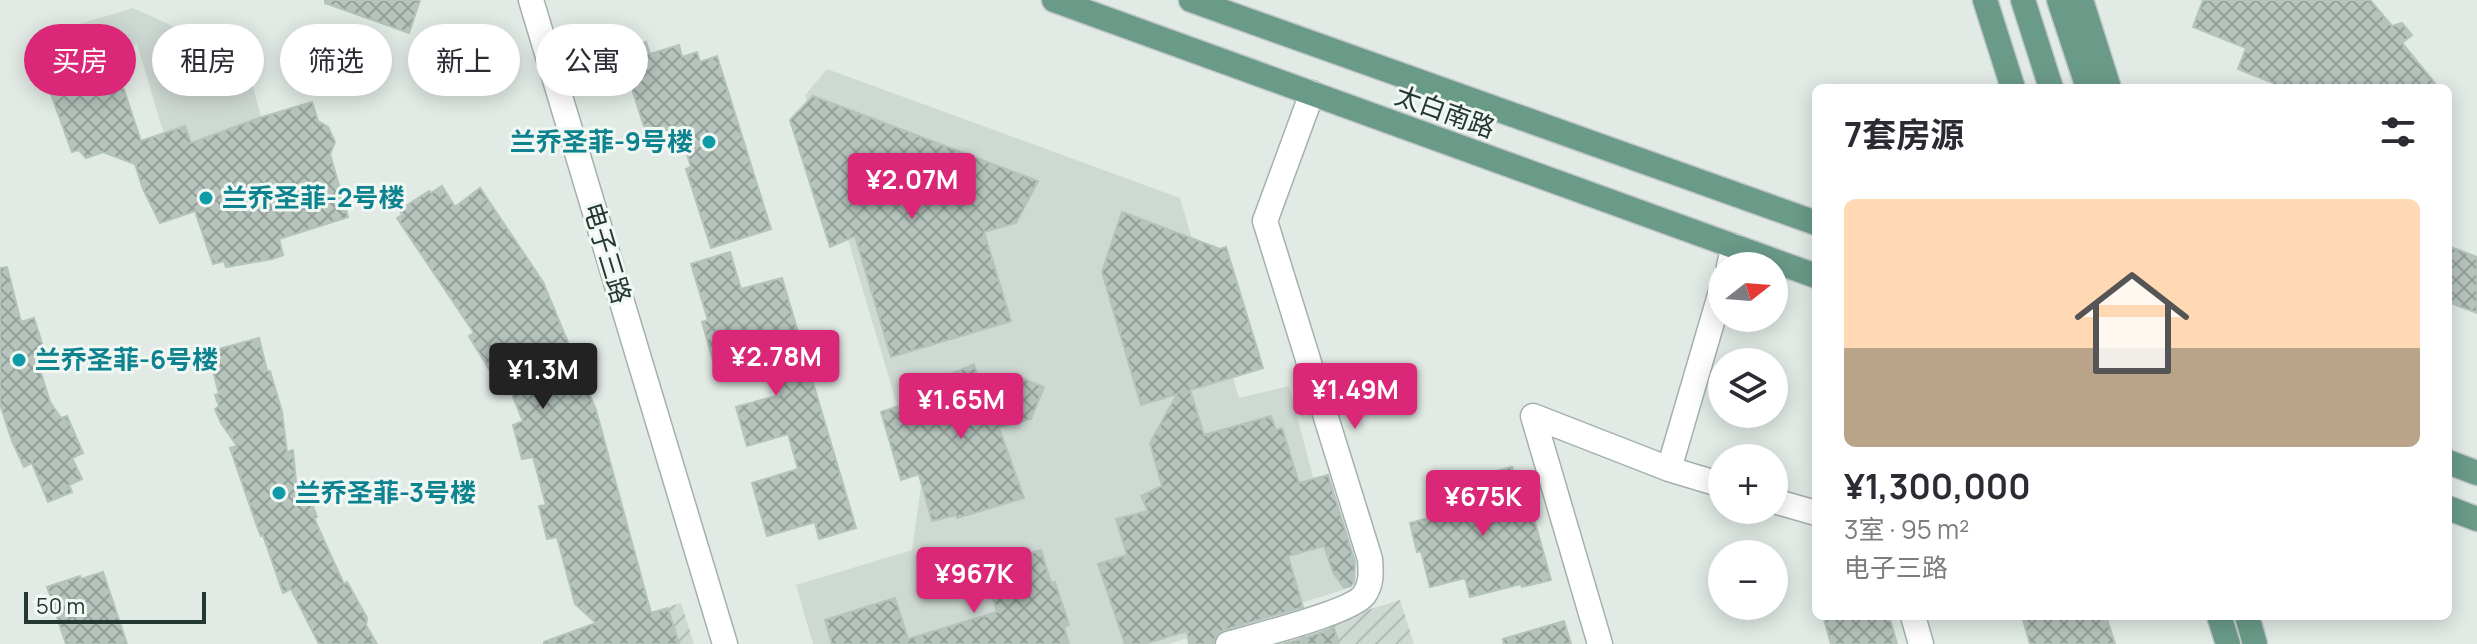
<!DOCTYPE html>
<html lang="zh">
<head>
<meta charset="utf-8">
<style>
  body { margin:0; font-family:Manrope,"Noto Sans SC",sans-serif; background:#f7f7f7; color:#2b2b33; height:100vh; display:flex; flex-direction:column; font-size:30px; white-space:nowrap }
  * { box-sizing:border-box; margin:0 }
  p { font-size:26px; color:#7c7c81 }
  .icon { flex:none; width:44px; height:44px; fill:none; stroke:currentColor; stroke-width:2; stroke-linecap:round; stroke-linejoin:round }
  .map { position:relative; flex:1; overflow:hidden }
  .side { position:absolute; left:1812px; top:84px; width:640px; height:536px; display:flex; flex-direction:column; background:#fff; border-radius:12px; box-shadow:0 4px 20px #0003 }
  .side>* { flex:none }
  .top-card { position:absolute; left:24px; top:24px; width:760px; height:72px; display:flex; gap:16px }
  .needle { width:52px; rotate:73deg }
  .controls { position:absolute; left:1708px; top:252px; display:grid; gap:16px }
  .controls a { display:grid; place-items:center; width:80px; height:80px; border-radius:50%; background:#fff; box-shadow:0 4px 20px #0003; font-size:40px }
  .scale { position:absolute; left:24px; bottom:20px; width:182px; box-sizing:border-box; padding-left:8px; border:4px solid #233830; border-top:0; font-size:22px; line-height:28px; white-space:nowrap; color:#233830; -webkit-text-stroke:6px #f1f7f3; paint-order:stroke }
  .price { position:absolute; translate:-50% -68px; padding:0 18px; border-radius:8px; background:#db2777; color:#fff; font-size:26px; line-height:52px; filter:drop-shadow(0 2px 4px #0008) }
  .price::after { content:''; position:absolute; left:50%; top:48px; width:24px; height:18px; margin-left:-12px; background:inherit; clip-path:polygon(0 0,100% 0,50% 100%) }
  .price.on { background:#222; color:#fff }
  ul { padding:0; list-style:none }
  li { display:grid; align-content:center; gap:16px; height:424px; padding:0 32px }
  li span { display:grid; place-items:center; height:248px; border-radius:12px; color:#555 }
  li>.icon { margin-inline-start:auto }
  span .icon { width:144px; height:144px; fill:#fffc; stroke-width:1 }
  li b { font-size:34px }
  h2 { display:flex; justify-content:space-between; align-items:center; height:96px; padding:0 32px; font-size:34px }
  .chip { padding:0 28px; border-radius:36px; background:#fff; box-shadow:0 4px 20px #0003; font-size:28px; line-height:72px }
  .chip.on { background:#db2777; color:#fff }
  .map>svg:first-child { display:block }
  .built { fill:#cfd9d3 }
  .industrial { fill:url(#industrial-furrows) }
  .building { fill:url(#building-cross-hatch); stroke:#b4c3bb; stroke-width:2 }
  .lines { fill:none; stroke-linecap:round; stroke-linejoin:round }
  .minor-casing { stroke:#a4b1ab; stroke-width:27 }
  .major-casing { stroke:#c1c7c5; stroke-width:27 }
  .minor { stroke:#fff; stroke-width:24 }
  .major { stroke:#6a9b88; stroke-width:24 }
  .culture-dot { fill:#0f9aa8; stroke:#f1f7f3; stroke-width:3 }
  .labels { text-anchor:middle; stroke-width:6; stroke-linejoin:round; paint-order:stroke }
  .street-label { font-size:26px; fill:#233830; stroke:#f1f7f3 }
  .culture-label { font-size:26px; font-weight:bold; fill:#0d838f; stroke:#f1f7f3; text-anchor:start }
</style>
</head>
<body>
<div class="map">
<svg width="2477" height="644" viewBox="0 0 2477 644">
  <defs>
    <pattern id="industrial-furrows" width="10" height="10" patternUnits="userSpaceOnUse" patternTransform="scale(2)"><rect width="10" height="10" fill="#cfd9d3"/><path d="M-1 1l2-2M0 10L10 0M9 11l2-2" fill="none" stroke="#b1bbb5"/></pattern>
    <pattern id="building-cross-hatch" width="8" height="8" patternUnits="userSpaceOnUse" patternTransform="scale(2)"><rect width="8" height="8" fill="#b6c4bd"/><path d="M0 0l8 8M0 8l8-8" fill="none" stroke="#94a09a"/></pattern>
  </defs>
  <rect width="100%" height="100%" fill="#e1eae5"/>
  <!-- built -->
  <path class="built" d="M133,8l112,51 20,71 -94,28 -34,-114 -95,29 -10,-35z
    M827,69l353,129 59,200 50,-12 54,204 -175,54h-355l-17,-59 116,-35 9,-64 -116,-391z"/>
  <!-- industrial -->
  <path class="industrial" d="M1400,600l14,44h-157z
    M681,603l13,41h-146z"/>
  <!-- building -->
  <path class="building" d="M325,0h95l-11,33 -84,-30z
    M2203,0h167l22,26 10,-3 10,12 -10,8 37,45h-168l2,-5 -35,-14 8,-21 -53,-21z
    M646,42l4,12 29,-9 3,12 15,-5 3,10 17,-6 54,173 -60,19 -25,-79 5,-2 -13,-41 -31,10 -20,-63 -7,-23z
    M101,45l12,22 3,-1 25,75 44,-15 6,17 68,-25 53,-16 6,19 10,6 7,15 -5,12 18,63 -69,22 4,16 -11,4 -46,8 -2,-6 -11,3 -18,-53 -35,12 -17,-34 -8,-25 -32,-12 -17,6 -7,-8 -7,2 -21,-58 35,-12 -4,-9 6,-3z
    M813,96l225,85 -22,42 -32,9 27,89 -120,36 -36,-121 -25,11 -40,-127z
    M442,186l13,21 25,-19 63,94 53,128 55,203 17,-5 11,36h-135v-2l52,-19 -21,-19 -18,-67 -10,2 -8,-33 7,-1 -13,-48 -11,2 -9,-34 10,-4 -20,-49 -10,4 -24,-40 5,-3 -77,-115 5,-3 -2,-5 29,-19 2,2z
    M1122,212l98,37 6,-2 37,121 -73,22 14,45 67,-19 5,14 6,-2 17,55 29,-8 27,87 -1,20 -3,4 -7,2 -11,-16 -9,-26 -36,10 15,51 -79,23 -7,4 -4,10h-24l-2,-13 -43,13h-19l-27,-80 29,-9 -11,-36 32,-8 -7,-15 21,-10 -12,-43 27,-49 -36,11 -39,-133z
    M2448,246l29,11v56l-29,-11z
    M730,252l11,37 41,-11 74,250 -37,11 -4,-17 -48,14 -15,-53 46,-14 -10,-35 -41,12 -11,-39 43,-12 -11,-39 -52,15 -14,-49 6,-2 -17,-56z
    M7,267l14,55 13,-4 11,35 -4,1 1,5 -5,1 13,42 11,16 6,-2 16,37 -11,5 10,21 -13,6 3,7 -24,10 -16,-39 -8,4 -12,-26 -12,-37v-136z
    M259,338l8,33h3l12,41 5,40 6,-2 3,32 7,-2 14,37 -3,1 17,38 13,28 3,-2 20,36 -1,7 11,19h-58l-28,-55 -8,4 -20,-58 -2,1 -4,-10 -27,-78 7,-2 -16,-23 -6,-14 4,-3 -4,-11 4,-1 -11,-42z
    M974,364l3,11 31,13 5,-13 31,12 -13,32 -32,9 25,70 -67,20 -1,-3 -24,6 -13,-47 -18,6 -20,-68 31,-10 8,-15z
    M1512,467l9,32 7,-2 23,83 -29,7 -1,-3 -51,13 -5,-19 -35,9 -9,-36 -4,1 -7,-29 34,-9 -3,-14 17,-4 -2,-7 28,-8 -2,-6z
    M1041,550l10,33 4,-1 14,43 -5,2 5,17h-237l-7,-24 70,-22 13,41 89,-27 -12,-40 38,-12 -1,-4z
    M103,572l24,72h-61l-19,-57 33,-11 1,3z
    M1823,616h66l8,28h-66z
    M2022,616h84l9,28h-85z
    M1564,621l7,23h-67l-1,-5z
    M1334,628l5,16h-56l22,-6z"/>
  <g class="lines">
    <defs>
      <path id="minor" d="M531,0l194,644
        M1729,266l5,-20
        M1669,469l53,-181
        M1774,501l42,12
        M1913,616l8,28
        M1228,644c26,-8 122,-31 136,-49 8,-11 7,-23 6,-36l-105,-338 47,-128
        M1600,644l-67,-228 136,53 53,16"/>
      <path id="major" d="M1054,0l762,276
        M1191,0l625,223
        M1985,0l28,88
        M2023,0l28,88
        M2059,0l29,88
        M2081,0l28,88
        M2448,462l29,11
        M2448,508l29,11
        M2219,616l9,28
        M2247,616l8,28"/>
    </defs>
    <!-- minor casing -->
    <use href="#minor" class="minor-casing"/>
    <!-- major casing -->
    <use href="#major" class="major-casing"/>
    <!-- minor -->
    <use href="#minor" class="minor"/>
    <!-- major -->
    <use href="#major" class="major"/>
  </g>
  <!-- markers -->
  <g class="culture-dot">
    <circle cx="709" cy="142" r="8"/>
    <circle cx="206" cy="198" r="8"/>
    <circle cx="19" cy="360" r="8"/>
    <circle cx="279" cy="493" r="8"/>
  </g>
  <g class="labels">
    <!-- street labels -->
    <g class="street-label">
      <text transform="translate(1445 112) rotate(20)" y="9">太白南路</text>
      <text transform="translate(607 253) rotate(73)" y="9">电子三路</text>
    </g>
    <!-- culture labels -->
    <g class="culture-label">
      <text x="693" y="151" text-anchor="end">兰乔圣菲-9号楼</text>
      <text x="222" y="207">兰乔圣菲-2号楼</text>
      <text x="35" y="369">兰乔圣菲-6号楼</text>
      <text x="295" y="502">兰乔圣菲-3号楼</text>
    </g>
  </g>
</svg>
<div class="controls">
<a><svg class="needle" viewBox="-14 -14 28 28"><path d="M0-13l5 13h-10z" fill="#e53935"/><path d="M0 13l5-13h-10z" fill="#7c7c81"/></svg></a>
<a><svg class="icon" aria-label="layers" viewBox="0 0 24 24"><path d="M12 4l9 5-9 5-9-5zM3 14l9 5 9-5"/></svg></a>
<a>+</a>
<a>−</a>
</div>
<div class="scale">50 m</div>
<b class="price" style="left:912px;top:221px">¥2.07M</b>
<b class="price" style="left:776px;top:398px">¥2.78M</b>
<b class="price on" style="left:543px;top:411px">¥1.3M</b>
<b class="price" style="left:1355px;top:431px">¥1.49M</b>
<b class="price" style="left:961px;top:441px">¥1.65M</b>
<b class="price" style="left:1483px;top:538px">¥675K</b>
<b class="price" style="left:974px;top:615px">¥967K</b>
<div class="top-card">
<a class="chip on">买房</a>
<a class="chip">租房</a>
<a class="chip">筛选</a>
<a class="chip">新上</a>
<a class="chip">公寓</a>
</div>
<section class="side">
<h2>7套房源<svg class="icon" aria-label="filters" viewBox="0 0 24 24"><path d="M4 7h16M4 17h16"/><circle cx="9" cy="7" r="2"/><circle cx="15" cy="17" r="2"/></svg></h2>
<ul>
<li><span style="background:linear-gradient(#ffd9b3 60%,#b9a48a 0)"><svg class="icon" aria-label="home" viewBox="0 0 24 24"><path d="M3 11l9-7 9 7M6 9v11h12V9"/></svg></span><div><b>¥1,300,000</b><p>3室 · 95 m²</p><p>电子三路</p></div></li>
</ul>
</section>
</div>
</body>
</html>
